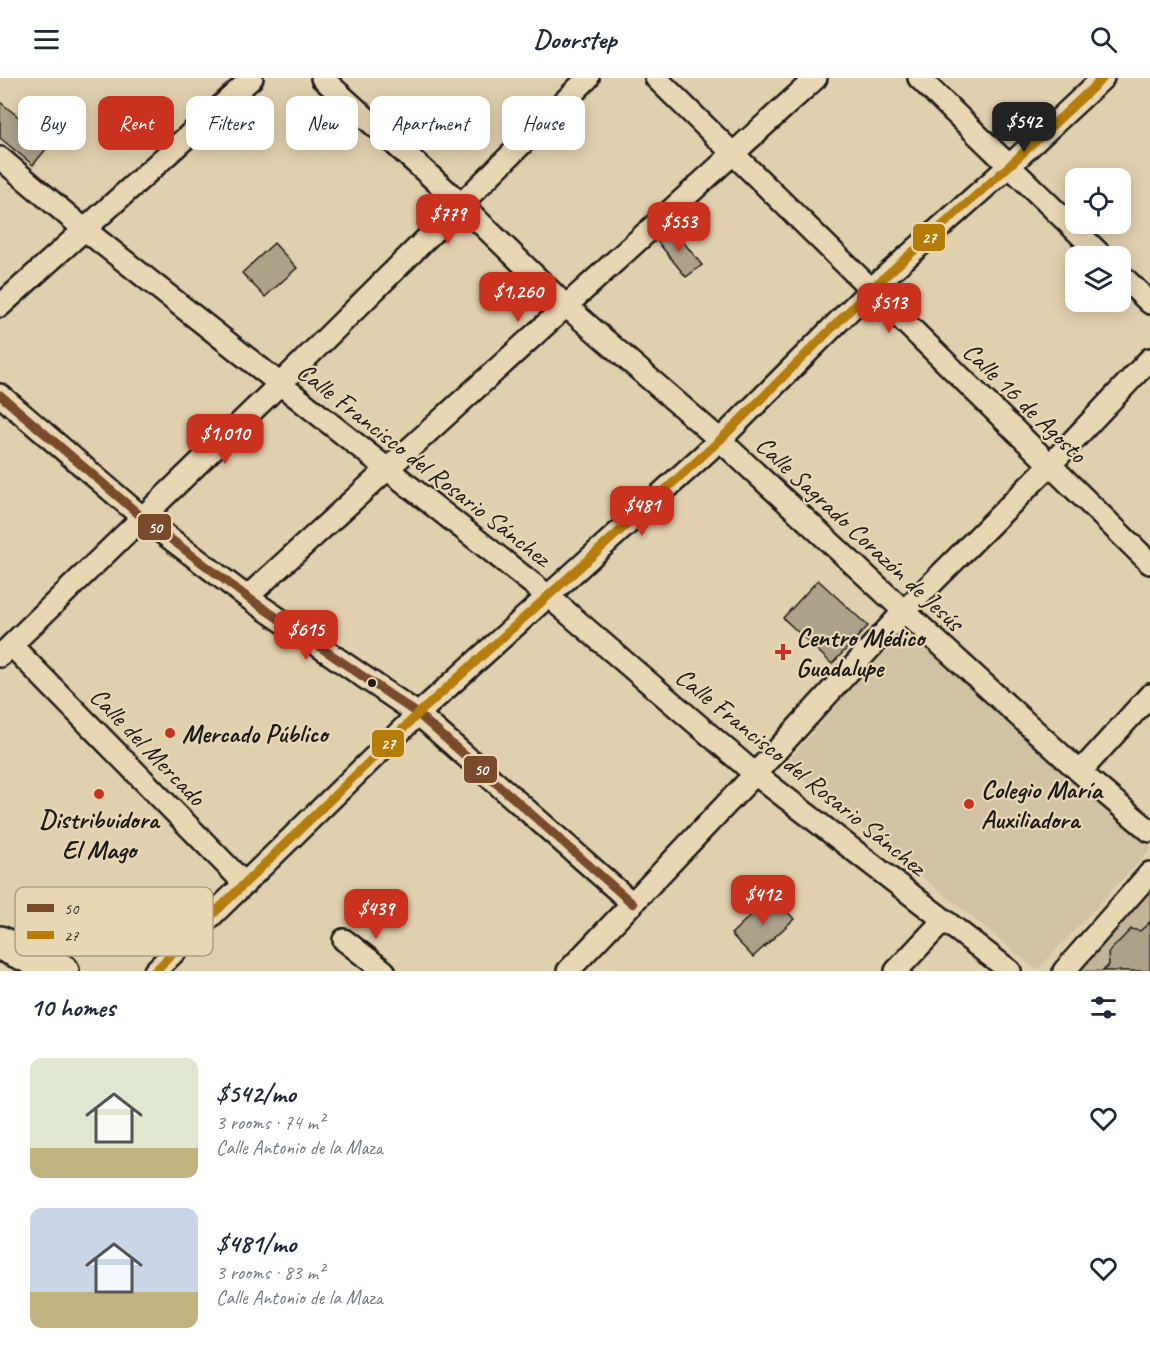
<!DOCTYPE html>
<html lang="en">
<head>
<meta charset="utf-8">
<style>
  body { margin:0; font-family:Caveat,sans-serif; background:#f2f2f3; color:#1f2937; height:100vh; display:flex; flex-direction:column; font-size:22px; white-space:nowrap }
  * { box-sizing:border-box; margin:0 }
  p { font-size:20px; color:#747a83 }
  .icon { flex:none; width:33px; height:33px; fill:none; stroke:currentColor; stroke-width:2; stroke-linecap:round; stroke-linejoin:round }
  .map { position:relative; height:893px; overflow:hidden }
  .panel { display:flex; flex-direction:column; background:#fff; flex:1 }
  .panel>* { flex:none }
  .top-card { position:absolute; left:18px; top:18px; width:600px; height:54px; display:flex; gap:12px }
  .fabs { position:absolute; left:1065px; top:90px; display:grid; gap:12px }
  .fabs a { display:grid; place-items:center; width:66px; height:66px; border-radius:12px; background:#fff; box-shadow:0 3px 15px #0003; font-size:30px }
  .price { position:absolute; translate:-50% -51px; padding:0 14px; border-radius:12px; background:#c8321e; color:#fff; font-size:20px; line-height:39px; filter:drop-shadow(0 2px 3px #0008) }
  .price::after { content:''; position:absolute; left:50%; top:36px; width:18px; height:14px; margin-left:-9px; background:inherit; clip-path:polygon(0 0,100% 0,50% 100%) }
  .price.selected { background:#222; color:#fff }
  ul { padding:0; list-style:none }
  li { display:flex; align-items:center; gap:18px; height:150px; padding:0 30px }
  li span { display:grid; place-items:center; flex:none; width:168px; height:120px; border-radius:12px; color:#555 }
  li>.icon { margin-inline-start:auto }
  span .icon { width:72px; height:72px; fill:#fffc; stroke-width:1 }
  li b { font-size:26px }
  h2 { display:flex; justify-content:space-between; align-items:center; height:72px; padding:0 30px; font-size:26px }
  .pill { padding:0 21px; border-radius:12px; background:#fff; box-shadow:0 3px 15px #0003; font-size:21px; line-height:54px }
  .pill.selected { background:#c8321e; color:#fff }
  header { display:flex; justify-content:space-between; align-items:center; height:78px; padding:0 30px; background:#fff; font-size:27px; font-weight:800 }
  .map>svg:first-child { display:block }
  .built { fill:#d1c2a3 }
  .green { fill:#c3b598; stroke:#70685a; stroke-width:1.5 }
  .building { fill:#ada188; stroke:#1c1c1c; stroke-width:1.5 }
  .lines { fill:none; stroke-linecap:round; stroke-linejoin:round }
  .minor-casing { stroke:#1c1c1c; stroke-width:26 }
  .primary-casing { stroke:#1c1c1c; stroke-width:38 }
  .minor { stroke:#e9d7b4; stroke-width:21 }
  .primary { stroke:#e9d7b4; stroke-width:33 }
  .bus-1-casing { stroke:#e9d7b4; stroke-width:14 }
  .bus-2-casing { stroke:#e9d7b4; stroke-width:14 }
  .bus-1 { stroke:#7a4b2a; stroke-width:9 }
  .bus-2 { stroke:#b57d08; stroke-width:9 }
  .poi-dot { fill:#c8321e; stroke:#e9d7b4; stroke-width:2 }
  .bus-dot { fill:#1c1c1c; stroke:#e9d7b4; stroke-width:2 }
  .labels { text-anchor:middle; stroke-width:4.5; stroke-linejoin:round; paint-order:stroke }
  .street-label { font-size:26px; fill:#1c1c1c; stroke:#e9d7b4 }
  .poi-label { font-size:26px; font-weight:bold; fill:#1c1c1c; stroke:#e9d7b4; text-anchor:start }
  .key { fill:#e9d7b4; stroke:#ac9f86; stroke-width:1.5 }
  .key-label { font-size:16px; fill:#1c1c1c }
  .line-badge { stroke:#e9d7b4; stroke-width:2 }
  .badge-label { font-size:16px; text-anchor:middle; font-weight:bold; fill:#fff }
</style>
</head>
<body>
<header><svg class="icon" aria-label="menu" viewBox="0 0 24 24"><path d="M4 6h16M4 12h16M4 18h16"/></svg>Doorstep<svg class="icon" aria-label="search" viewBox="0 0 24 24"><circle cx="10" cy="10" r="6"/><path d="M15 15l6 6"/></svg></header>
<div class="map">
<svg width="1150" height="893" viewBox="0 0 1150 893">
  <rect width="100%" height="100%" fill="#e1d0ae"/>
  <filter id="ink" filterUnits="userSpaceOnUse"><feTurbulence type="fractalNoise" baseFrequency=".0167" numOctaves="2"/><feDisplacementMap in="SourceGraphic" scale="12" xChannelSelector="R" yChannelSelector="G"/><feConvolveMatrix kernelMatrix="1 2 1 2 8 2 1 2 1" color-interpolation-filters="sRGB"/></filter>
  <g filter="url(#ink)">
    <!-- built -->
    <path class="built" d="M905,549l245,216v7l-113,120 -252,-205z"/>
    <!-- green -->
    <path class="green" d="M1150,809v35l-47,49h-31z"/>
    <!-- building -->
    <path class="building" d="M0,24l51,41 -18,22 -33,-27z
      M672,150l30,37 -16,12 -29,-36z
      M274,165l23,25 -32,29 -23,-24z
      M818,502l50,46 -36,38 -49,-46z
      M772,817l22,24 -41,38 -22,-23z
      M1150,844v49h-47l6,-6 -1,-12 23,-24 9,2z"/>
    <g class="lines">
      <defs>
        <path id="minor" d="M322,0l139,126 105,102 154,134 184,171 176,161 70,59
          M656,0l494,485
          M919,0l183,178
          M0,80l84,71 464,367 207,178 255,197
          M1120,196l30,29
          M0,228l252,-228
          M0,317l143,123 104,79 171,117 215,190
          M247,519l569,-519
          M12,568l233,238
          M0,578l280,-272 308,-306
          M1080,694l70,-77
          M344,862l40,31
          M155,893l263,-257 302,-274 151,-151 138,-123 94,-88
          M568,893l187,-197 149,-163 146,-146 100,-106
          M896,893l47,-50
          M1064,893l86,-98"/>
        <path id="primary" d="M0,865l62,28"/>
      </defs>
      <!-- minor casing -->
      <use href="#minor" class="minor-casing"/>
      <!-- primary casing -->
      <use href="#primary" class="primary-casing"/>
      <!-- minor -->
      <use href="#minor" class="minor"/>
      <!-- primary -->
      <use href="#primary" class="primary"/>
      <defs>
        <path id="bus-1" d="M0,317l143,123 104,79 171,117 215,190"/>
        <path id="bus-2" d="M155,893l263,-257 302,-274 151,-151 138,-123 94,-88"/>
      </defs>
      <!-- bus-1 casing -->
      <use href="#bus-1" class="bus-1-casing"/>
      <!-- bus-2 casing -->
      <use href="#bus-2" class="bus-2-casing"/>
      <!-- bus-1 -->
      <use href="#bus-1" class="bus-1"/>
      <!-- bus-2 -->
      <use href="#bus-2" class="bus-2"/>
    </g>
  </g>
  <!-- markers -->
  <g class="poi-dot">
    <path d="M780 565h6v6h6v6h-6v6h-6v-6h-6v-6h6z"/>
    <circle cx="170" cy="655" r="6"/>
    <circle cx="99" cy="716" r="6"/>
    <circle cx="969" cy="726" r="6"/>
  </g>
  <circle class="bus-dot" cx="372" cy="605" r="5"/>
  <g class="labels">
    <!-- street labels -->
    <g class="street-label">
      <text transform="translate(1025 324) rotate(44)" y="9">Calle 16 de Agosto</text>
      <text transform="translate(424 386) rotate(38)" y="9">Calle Francisco del Rosario Sánchez</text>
      <text transform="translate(860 455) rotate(43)" y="9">Calle Sagrado Corazón de Jesús</text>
      <text transform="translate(148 668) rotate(46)" y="9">Calle del Mercado</text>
      <text transform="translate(801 693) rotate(39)" y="9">Calle Francisco del Rosario Sánchez</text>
    </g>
    <!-- poi labels -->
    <g class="poi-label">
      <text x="796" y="568">Centro Médico<tspan x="796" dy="30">Guadalupe</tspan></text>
      <text x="182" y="664">Mercado Público</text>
      <text x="981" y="720">Colegio María<tspan x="981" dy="30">Auxiliadora</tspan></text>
      <text x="99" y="750" text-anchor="middle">Distribuidora<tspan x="99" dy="30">El Mago</tspan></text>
    </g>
  </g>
  <!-- legend -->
  <rect x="15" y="809" width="198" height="69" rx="9" class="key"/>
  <rect x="27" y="826" width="27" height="8" fill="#7a4b2a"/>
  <rect x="27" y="853" width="27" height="8" fill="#b57d08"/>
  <g class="key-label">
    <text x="64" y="836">50</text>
    <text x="64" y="863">27</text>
  </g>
  <g class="line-badge">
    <rect x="912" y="145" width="34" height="29" rx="6" fill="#b57d08"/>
    <rect x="137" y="435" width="35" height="28" rx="6" fill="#7a4b2a"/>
    <rect x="371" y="651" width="34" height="29" rx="6" fill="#b57d08"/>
    <rect x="463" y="677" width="35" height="29" rx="6" fill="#7a4b2a"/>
  </g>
  <g class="badge-label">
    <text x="929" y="165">27</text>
    <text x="155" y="455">50</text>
    <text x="388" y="671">27</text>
    <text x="481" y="697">50</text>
  </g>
</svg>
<div class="fabs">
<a><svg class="icon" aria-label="locate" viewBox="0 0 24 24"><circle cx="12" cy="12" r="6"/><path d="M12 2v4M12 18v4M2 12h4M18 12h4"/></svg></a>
<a><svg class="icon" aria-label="layers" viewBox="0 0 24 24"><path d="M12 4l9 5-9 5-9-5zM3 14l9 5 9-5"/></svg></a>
</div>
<b class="price selected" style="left:1024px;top:75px">$542</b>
<b class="price" style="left:448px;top:167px">$779</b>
<b class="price" style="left:679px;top:175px">$553</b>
<b class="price" style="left:518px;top:245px">$1,260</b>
<b class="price" style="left:889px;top:256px">$513</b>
<b class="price" style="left:225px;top:387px">$1,010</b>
<b class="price" style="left:642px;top:459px">$481</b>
<b class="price" style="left:306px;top:583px">$615</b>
<b class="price" style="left:763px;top:848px">$412</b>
<b class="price" style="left:376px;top:862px">$439</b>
<div class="top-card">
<a class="pill">Buy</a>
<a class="pill selected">Rent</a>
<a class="pill">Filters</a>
<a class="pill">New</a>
<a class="pill">Apartment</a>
<a class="pill">House</a>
</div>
</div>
<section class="panel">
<h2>10 homes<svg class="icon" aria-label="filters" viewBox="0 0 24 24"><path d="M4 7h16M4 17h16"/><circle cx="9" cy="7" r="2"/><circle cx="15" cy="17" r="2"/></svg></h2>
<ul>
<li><span style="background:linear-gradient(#dfe7d0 75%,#c2b280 0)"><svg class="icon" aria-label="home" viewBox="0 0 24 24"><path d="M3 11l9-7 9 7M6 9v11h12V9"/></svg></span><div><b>$542/mo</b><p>3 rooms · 74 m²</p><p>Calle Antonio de la Maza</p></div><svg class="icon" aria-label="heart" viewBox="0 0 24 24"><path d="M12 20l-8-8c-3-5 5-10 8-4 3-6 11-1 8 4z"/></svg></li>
<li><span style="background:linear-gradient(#c9d6e8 70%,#c2b280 0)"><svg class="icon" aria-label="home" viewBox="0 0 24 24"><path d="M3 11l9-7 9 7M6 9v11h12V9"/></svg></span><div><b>$481/mo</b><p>3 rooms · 83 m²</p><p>Calle Antonio de la Maza</p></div><svg class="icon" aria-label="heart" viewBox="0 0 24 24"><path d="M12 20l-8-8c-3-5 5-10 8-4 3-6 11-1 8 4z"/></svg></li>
</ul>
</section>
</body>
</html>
